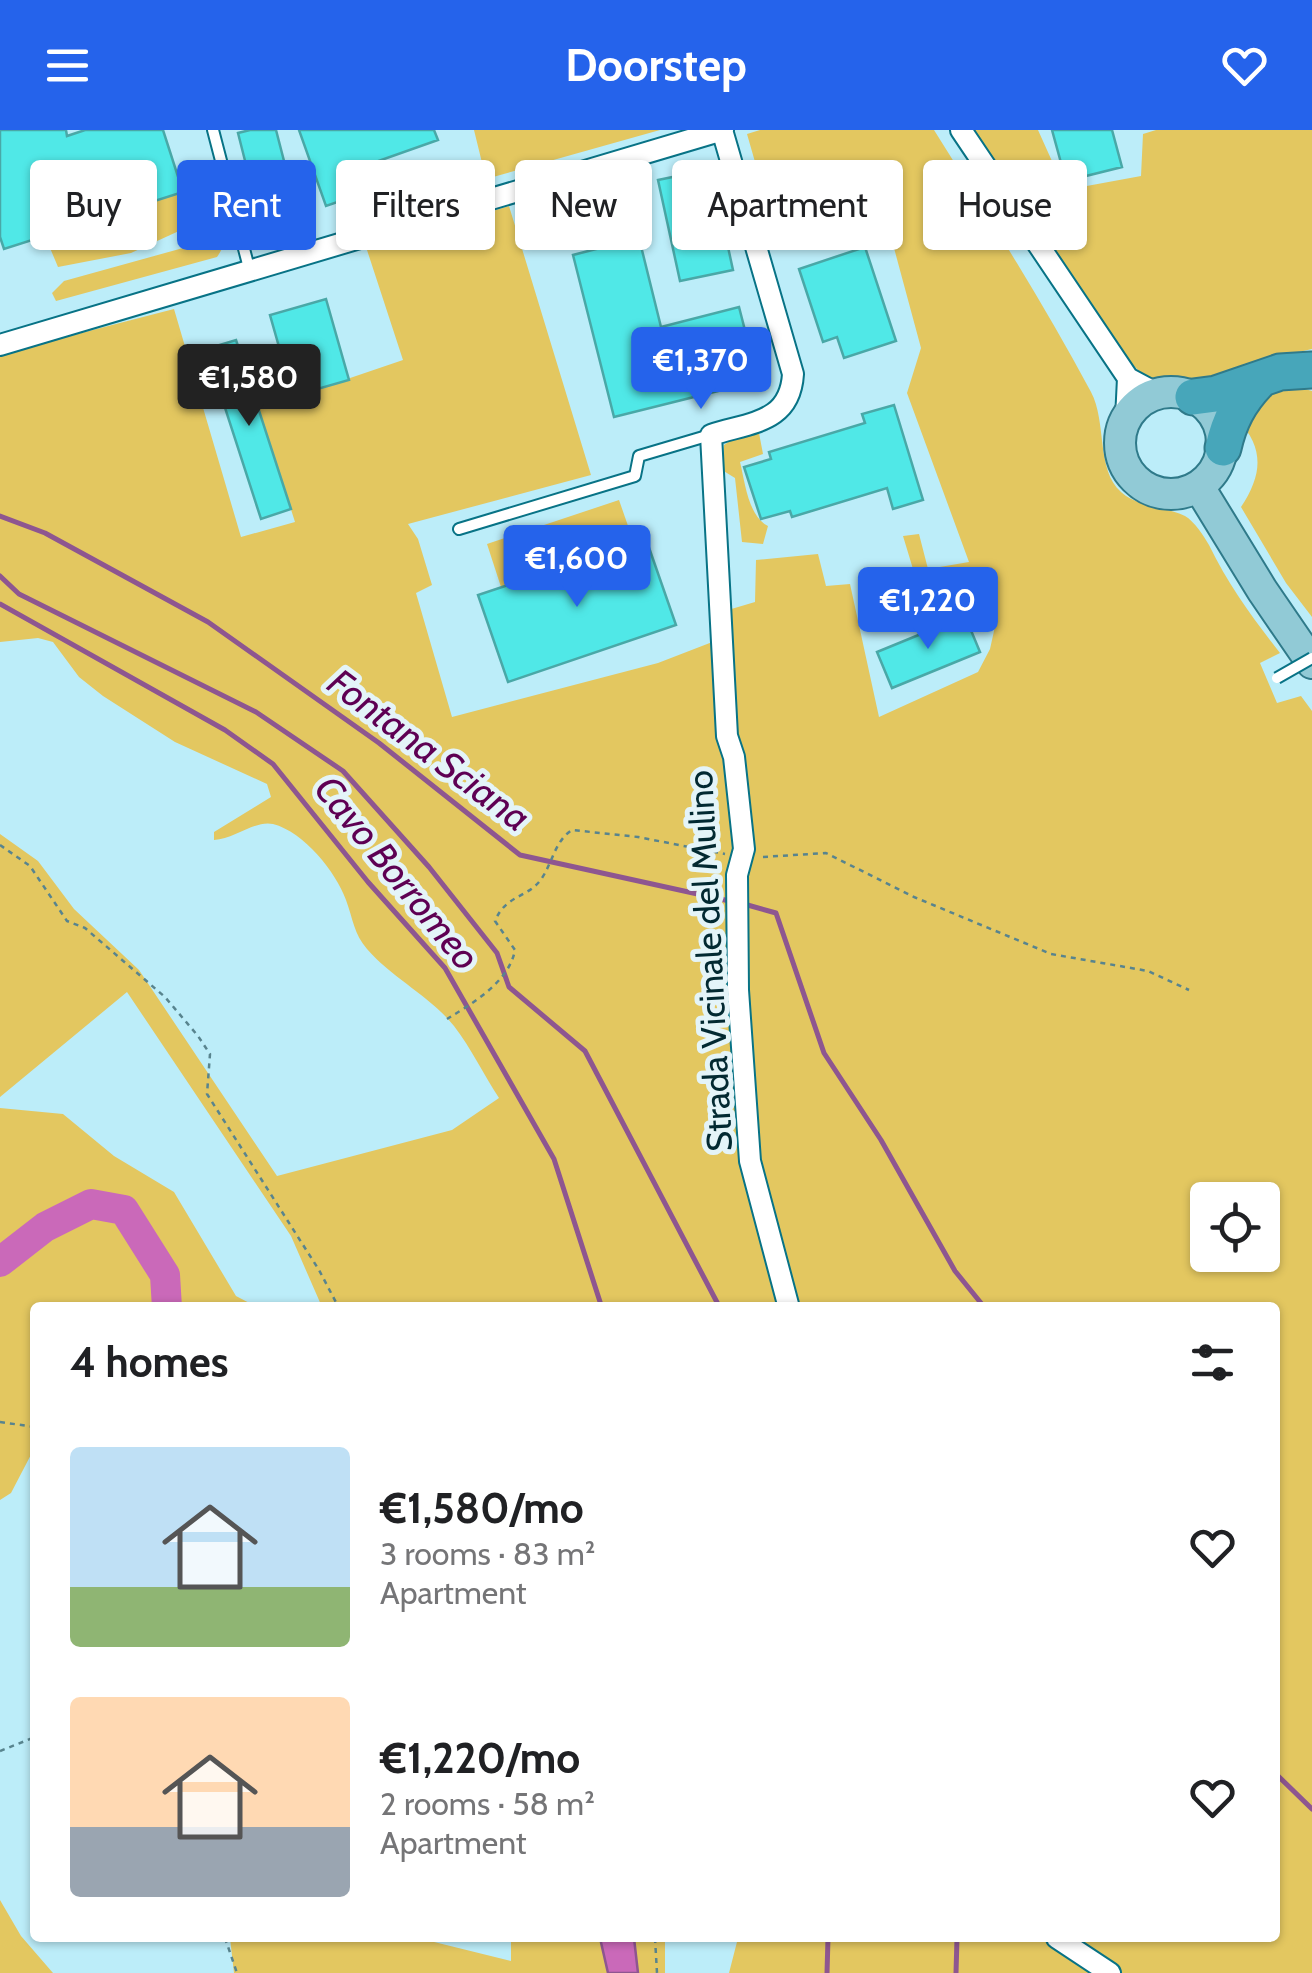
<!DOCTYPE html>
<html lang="en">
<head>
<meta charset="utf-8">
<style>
  body { margin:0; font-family:Cabin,sans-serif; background:#f2f2f2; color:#202124; height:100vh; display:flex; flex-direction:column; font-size:38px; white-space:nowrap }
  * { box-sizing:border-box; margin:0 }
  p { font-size:32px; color:#757577 }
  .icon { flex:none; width:55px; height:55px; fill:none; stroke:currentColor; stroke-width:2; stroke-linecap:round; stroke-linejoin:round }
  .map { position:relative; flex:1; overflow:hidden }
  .drawer { position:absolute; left:30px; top:1172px; width:1250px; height:640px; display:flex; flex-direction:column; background:#fff; border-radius:10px; box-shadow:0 2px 8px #0004 }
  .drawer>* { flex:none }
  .top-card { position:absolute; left:30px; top:30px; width:1252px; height:90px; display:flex; gap:20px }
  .controls { position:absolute; left:1190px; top:1052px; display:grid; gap:20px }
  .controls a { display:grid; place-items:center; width:90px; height:90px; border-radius:10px; background:#fff; box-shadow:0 2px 8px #0004; font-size:50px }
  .price { position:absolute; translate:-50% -85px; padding:0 22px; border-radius:10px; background:#2563eb; color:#fff; font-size:32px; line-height:65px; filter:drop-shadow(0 2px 5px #0008) }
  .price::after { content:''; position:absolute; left:50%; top:60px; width:30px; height:22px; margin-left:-15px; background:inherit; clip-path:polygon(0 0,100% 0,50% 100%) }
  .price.active { background:#222; color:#fff }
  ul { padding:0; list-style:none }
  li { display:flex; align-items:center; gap:30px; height:250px; padding:0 40px }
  li span { display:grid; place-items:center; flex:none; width:280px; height:200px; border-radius:10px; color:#555 }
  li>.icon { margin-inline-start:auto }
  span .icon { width:120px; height:120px; fill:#fffc; stroke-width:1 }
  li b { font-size:42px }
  h2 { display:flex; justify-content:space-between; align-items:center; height:120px; padding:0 40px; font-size:42px }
  .tag { padding:0 35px; border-radius:10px; background:#fff; box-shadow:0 2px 8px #0004; font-size:35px; line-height:90px }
  .tag.active { background:#2563eb; color:#fff }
  header { display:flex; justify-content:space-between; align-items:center; height:130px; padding:0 40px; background:#2563eb; color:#fff; font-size:45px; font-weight:800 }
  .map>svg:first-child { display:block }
  .green { fill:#e3c760; fill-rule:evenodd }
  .water { fill:#ca69b9; stroke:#8e5690; stroke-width:2.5 }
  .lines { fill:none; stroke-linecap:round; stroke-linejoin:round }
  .stream { stroke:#8e5690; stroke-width:5 }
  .river { stroke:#ca69b9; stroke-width:30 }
  .building { fill:#50e8e7; stroke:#49a8a7; stroke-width:2.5 }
  .lane-casing { stroke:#087386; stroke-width:14 }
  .street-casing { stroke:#087386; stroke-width:24 }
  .primary-casing { stroke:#2f7a8a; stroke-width:34 }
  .highway-casing { stroke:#2f7a8a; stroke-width:39 }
  .path { stroke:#58848e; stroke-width:2.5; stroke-dasharray:5 5; stroke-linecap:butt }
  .lane { stroke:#fff; stroke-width:10 }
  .street { stroke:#fff; stroke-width:20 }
  .primary { stroke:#91cad6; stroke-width:30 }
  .highway { stroke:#47a6ba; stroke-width:35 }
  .lane-bridge-casing { stroke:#087386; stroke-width:14; stroke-linecap:butt }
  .lane-bridge { stroke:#fff; stroke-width:10 }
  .labels { text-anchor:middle; stroke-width:10; stroke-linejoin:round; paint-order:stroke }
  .street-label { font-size:35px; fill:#022931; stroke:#e4f4f8 }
  .water-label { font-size:38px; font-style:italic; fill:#5e0053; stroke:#e4f4f8 }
</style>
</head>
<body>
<header><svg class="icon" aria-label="menu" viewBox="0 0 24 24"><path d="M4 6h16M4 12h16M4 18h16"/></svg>Doorstep<svg class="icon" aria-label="heart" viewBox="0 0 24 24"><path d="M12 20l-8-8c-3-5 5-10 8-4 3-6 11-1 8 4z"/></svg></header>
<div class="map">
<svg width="1312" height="1843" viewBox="0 0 1312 1843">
  <rect width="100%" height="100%" fill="#bcedf9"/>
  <!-- green -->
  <path class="green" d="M474,0h186l-174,49z
    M760,0h174c54,86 109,172 157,262 16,30 5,78 30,100 16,15 46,15 64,24 9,5 19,20 24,29 20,41 43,72 71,108l-20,10 17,40 24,-7 11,15v1262h-583l9,-35h537v-630l-953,-1 -31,-71 -164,-244 -127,105v-263l38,27 36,48 65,61 138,206 175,-46 47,-32c-15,-23 -28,-50 -45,-72 -24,-30 -62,-48 -87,-77 -13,-15 -14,-30 -21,-49 -10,-28 -42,-68 -73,-76 -18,-4 -38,15 -59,16v-8l57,-35 -4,-13 -92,-42 -72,-46 -24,-19 -26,-35 -15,-4 -38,4v-288l174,-45 67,228 54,-15 -36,-113 144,-49 -36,-110 142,-44 82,269 -183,49 10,15 14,46 -16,8 36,124 206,-54 75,-29 -5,-24 27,-8 1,-42 62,-6 8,32 24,-2 29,133 99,-45 12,-23 6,-27 -13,-29 -105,39 -10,-55 45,-8 -10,-33 16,-2 9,35 41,-7 -62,-169 14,-45 -37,-137 -106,31 -31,-108zM1208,1070h54v55h-54z
    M974,0h64l27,60 76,-14 2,-42 13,-4h156v219l-40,9 -68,31 -55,-8 -31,-31z
    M183,62l14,2 -5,31 -61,28 -73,14 -13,-31z
    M217,68c13,20 13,41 0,59l-161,44 -4,-8 12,-12 119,-33 28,-22v-24z
    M1305,259l7,2v226l-26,-34 -45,-76c21,-32 24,-58 -3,-87 22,-26 33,-30 67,-31z
    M759,303l4,21 -23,8c5,20 8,54 28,64l-5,18 -21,-2 -7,-64 -13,-8 2,-25 9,-6z
    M619,370l15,43 -133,44 -14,-43z
    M0,978l63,6 51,42 60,36 62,104 21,11 -222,1v139l-24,46 -11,7z
    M0,1770l21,36 32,37h-53z
    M230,1808h188l93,23v-23h154v35h-431z"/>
  <!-- water -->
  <path class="water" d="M600,1808h34l4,35h-30z"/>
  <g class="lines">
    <!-- stream -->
    <path class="stream" d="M0,386l45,17 163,89 171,121 141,112 214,47
      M0,446l19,18 237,118 87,59 86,96 68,86 12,34 76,64 135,257
      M0,474l225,126 48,34 95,118 77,86 109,191 48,149
      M744,774l32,9 48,140 57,87 74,131 30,37
      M1275,1643l37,36
      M827,1843l1,-35
      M956,1843l1,-35"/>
    <!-- river -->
    <path class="river" d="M0,1132l45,-35 46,-23 33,6 41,65 2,33"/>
  </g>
  <!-- building -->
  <path class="building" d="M0,0h66l1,6 18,-6h78l20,62 -179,57 -4,-12z
    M250,0h26l23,89 -37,9 -24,-95z
    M299,0h135l4,10 -88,31 8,24 -32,11z
    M1052,0h60l10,37 -56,14z
    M711,39l22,101 -53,11 -22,-101z
    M639,108l22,89 78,-20 19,74 -144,36 -41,-162z
    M865,117l31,94 -52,17 -7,-21 -14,5 -24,-73z
    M326,169l23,81 -56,16 -23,-81z
    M236,210l55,169 -30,10 -55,-170z
    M894,275l29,95 -30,9 -6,-21 -95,29 -2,-6 -29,8 -17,-52 27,-8 -2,-7 96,-29 -3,-9z
    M646,409l30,86 -168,57 -30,-87z
    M965,486l15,36 -88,36 -15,-36z"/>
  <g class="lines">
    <defs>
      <path id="lane" d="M213,0l36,138
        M459,399l176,-53 4,-20 71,-21"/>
      <path id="street" d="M722,0l71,244c-3,49 -42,48 -82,61l16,301 7,21 10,92 -7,26 1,115 12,171 39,147
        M961,0l167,248 30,16
        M0,215l723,-215
        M1126,289l2,-41
        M1057,1808l53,35"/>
      <path id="primary" d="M1120 313a51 51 0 1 1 102 0a51 51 0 1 1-102 0Z
        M1199,357l63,103 50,73"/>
      <path id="highway" d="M1193,267l23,-3 64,-22 32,-2
        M1223,318c6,-27 16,-46 35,-66"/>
    </defs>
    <!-- lane casing -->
    <use href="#lane" class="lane-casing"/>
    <!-- street casing -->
    <use href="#street" class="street-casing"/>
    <!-- primary casing -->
    <use href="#primary" class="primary-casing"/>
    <!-- highway casing -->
    <use href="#highway" class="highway-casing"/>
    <!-- path -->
    <path class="path" d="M0,715l30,21 37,55 18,7 80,69 33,39 12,18 -3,40 112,176 20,38
      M763,727l63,-4 88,44 137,57 97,17 41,19
      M447,889c26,-16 62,-37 68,-69l-20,-29c11,-27 34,-23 47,-43 11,-17 13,-37 30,-48l66,7 87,17
      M0,1292l35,5
      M0,1621l35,-14
      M225,1808l12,35
      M655,1808l2,35"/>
    <!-- lane -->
    <use href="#lane" class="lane"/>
    <!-- street -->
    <use href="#street" class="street"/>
    <!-- primary -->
    <use href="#primary" class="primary"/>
    <!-- highway -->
    <use href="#highway" class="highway"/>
    <defs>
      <path id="lane-bridge" d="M1277,548l35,-20"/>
    </defs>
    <!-- lane-bridge casing -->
    <use href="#lane-bridge" class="lane-bridge-casing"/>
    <!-- lane-bridge -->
    <use href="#lane-bridge" class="lane-bridge"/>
  </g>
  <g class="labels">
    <!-- street labels -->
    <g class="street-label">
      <text transform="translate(710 831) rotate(-93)" y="12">Strada Vicinale del Mulino</text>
    </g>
    <!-- water labels -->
    <g class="water-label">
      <text transform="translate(429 620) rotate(37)" y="13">Fontana Sciana</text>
      <text transform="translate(397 743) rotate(51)" y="13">Cavo Borromeo</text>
    </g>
  </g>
</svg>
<div class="controls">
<a><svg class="icon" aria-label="locate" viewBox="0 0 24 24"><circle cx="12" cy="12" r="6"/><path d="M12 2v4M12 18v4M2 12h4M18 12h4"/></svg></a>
</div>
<b class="price" style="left:701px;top:282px">€1,370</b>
<b class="price active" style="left:249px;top:299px">€1,580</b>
<b class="price" style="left:577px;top:480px">€1,600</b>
<b class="price" style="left:928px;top:522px">€1,220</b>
<div class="top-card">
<a class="tag">Buy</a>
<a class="tag active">Rent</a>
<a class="tag">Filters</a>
<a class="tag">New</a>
<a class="tag">Apartment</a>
<a class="tag">House</a>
</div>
<section class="drawer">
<h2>4 homes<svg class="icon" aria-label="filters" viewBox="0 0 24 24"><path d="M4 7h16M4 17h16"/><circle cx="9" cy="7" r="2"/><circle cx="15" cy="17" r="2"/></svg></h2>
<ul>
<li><span style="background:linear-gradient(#bfe0f5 70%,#8fb573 0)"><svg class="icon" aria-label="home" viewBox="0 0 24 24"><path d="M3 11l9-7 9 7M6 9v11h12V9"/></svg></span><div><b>€1,580/mo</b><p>3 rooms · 83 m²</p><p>Apartment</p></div><svg class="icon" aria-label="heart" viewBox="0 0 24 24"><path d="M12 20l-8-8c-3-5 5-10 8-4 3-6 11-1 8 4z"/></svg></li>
<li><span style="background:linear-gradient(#ffd9b3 65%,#9aa5b1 0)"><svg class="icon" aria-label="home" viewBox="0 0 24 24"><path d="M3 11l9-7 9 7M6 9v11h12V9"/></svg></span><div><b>€1,220/mo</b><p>2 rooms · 58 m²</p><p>Apartment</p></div><svg class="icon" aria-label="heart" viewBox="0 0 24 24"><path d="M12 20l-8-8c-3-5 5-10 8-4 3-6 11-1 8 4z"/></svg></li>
</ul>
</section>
</div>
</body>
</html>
